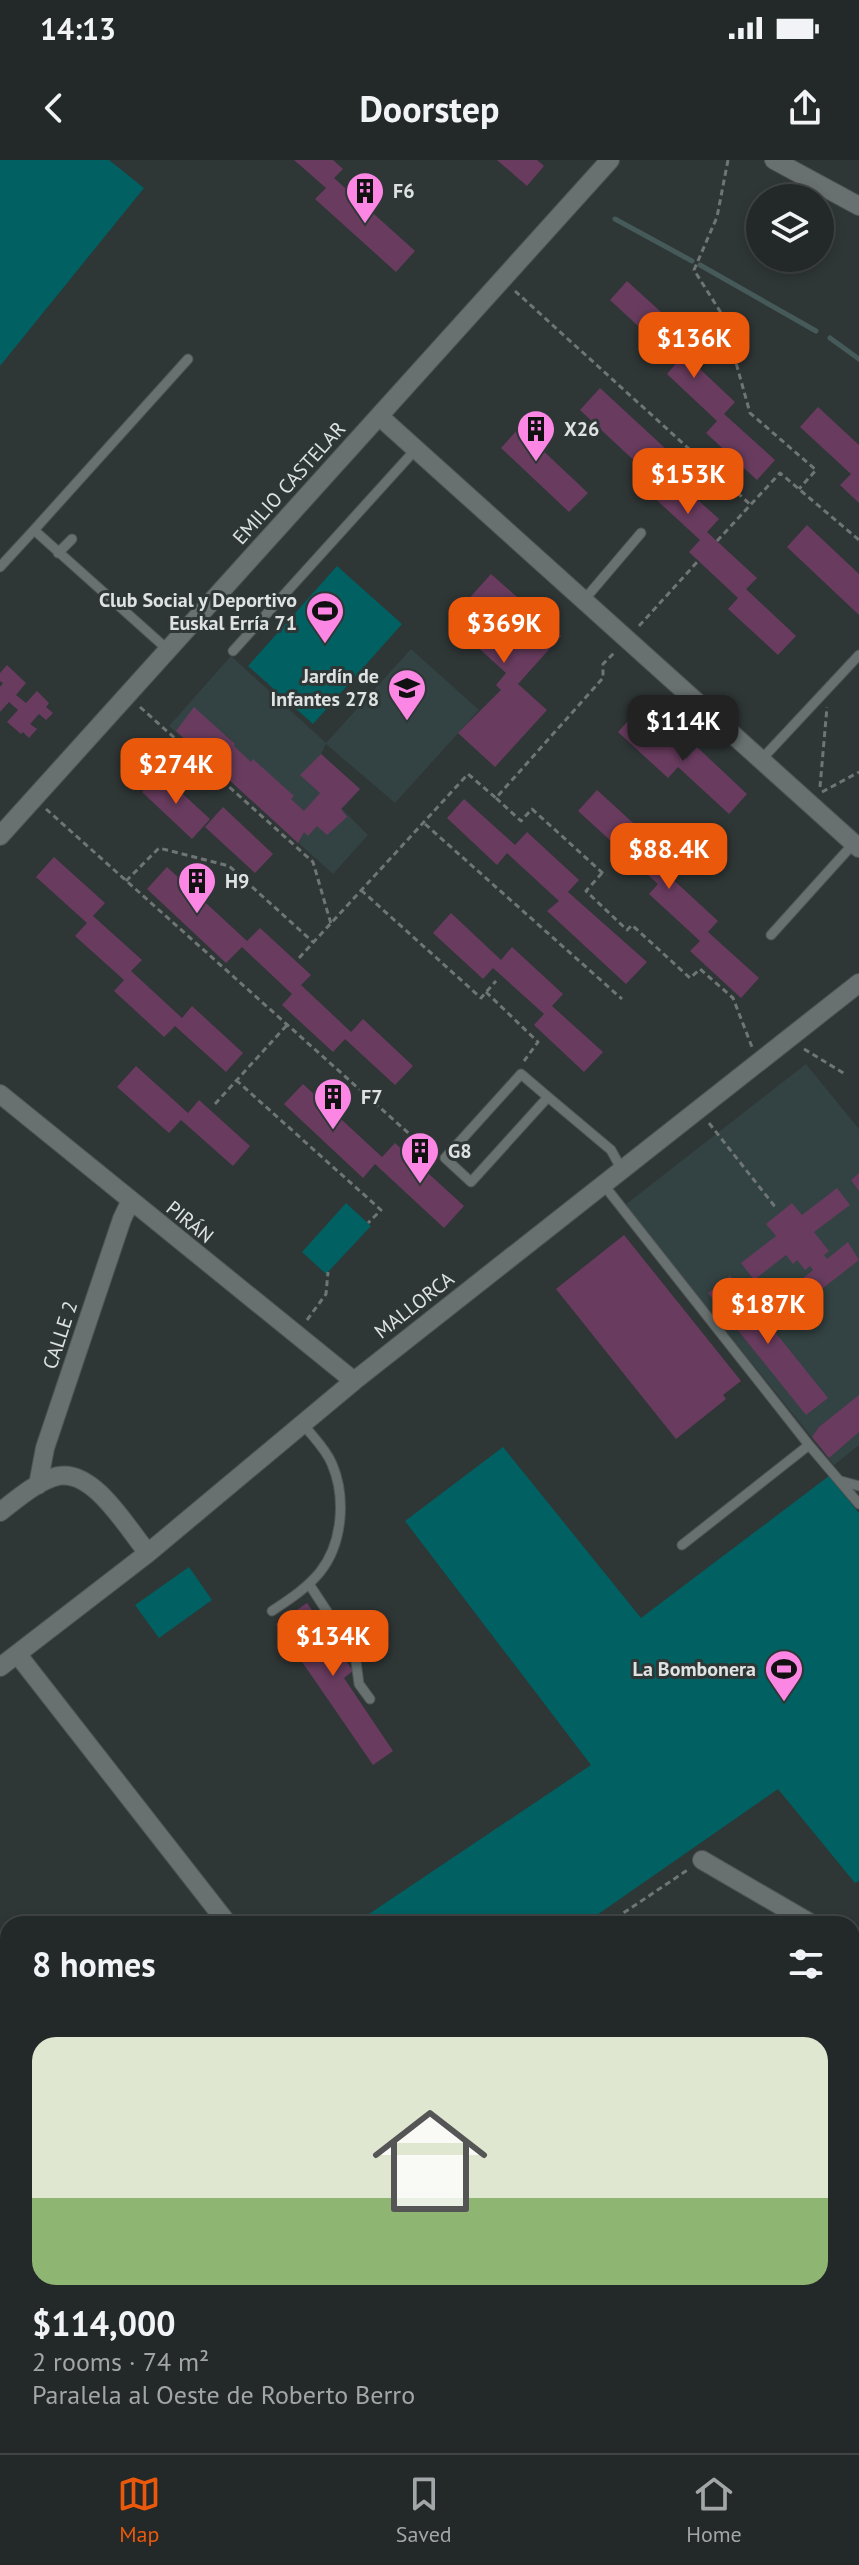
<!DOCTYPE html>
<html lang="en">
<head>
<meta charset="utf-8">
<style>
  body { margin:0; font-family:"PT Sans",sans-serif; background:#2f3434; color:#f1f3f6; height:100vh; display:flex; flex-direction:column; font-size:30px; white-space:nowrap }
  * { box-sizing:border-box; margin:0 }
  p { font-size:26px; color:#a3a6a8 }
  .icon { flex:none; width:44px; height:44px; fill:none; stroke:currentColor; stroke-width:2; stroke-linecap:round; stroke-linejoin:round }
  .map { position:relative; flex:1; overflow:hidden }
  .panel { position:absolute; left:0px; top:1756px; width:860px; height:538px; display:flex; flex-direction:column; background:#232828; border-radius:24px 24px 0 0; box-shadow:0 4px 12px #0003,0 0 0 2px #404445 }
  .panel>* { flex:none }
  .tools { position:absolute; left:746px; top:24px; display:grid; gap:16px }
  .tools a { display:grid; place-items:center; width:88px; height:88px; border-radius:50%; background:#232828; box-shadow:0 4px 12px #0003,0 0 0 2px #404445; font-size:40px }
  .price { position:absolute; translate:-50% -68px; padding:0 18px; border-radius:16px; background:#ea580c; color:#fff; font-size:26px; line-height:52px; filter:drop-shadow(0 2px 4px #0008) }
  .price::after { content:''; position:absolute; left:50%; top:48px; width:24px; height:18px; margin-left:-12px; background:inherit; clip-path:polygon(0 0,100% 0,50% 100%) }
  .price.current { background:#222; color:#fff }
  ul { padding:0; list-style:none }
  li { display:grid; align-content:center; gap:16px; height:424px; padding:0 32px }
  li span { display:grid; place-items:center; height:248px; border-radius:24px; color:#555 }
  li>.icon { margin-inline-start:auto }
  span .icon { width:144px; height:144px; fill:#fffc; stroke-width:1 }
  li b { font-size:34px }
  h2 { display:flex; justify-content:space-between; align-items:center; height:96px; padding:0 32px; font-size:34px }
  .status { display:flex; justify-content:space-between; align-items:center; height:56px; padding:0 40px; background:#232828; direction:ltr }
  .status svg { height:22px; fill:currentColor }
  header { display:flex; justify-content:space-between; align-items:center; height:104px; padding:0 32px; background:#232828; font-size:36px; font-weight:700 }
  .tabs { display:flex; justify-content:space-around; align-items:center; height:112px; border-top:2px solid #404445; background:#232828; font-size:22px; color:#a3a6a8 }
  .tabs a { display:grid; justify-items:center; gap:4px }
  .tabs .current { color:#ea580c }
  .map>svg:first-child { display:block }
  .built { fill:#334242 }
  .green { fill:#016061 }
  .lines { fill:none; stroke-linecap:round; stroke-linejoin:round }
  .stream { stroke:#465a5a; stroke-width:5 }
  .building { fill:#693c5f }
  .service-casing { stroke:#4f5454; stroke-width:11 }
  .minor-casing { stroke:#4f5454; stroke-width:20 }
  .path { stroke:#6f7575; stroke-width:3; stroke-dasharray:6 4; stroke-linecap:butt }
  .service { stroke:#687070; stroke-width:9 }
  .minor { stroke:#687070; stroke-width:18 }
  .labels { text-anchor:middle; stroke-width:6; stroke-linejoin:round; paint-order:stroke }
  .poi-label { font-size:20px; font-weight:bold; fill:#dee3e2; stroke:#2f3636; text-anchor:start }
  .street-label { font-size:20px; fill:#dee3e2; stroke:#2f3636 }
</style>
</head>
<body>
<div class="status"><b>14:13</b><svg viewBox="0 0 49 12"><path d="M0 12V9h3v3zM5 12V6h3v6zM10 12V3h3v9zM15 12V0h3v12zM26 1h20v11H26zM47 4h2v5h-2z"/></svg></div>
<header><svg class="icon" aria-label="back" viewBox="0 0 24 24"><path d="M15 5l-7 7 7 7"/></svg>Doorstep<svg class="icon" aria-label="share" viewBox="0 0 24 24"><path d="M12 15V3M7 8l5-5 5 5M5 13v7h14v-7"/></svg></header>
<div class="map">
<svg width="859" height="2293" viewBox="0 0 859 2293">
  <rect width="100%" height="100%" fill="#2f3636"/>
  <!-- built -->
  <path class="built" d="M411,489l68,61 -84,93 -69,-59 -5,10 39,35 -18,20 26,26 -35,39 -164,-148 62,-70 95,87z
    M806,904l53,65v316l-25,20 -209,-260z"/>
  <!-- green -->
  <path class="green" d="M0,0h109l35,28 -144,178z
    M337,406l65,58 -89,100 -65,-58z
    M346,1043l25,23 -45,48 -24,-22z
    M503,1287l138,171 188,-142 30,37v368l-4,2 -77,-94 -194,135h-230l237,-159 -186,-244z
    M189,1407l23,33 -53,38 -24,-33z"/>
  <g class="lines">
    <!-- stream -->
    <path class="stream" d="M615,59l77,42
      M700,105l116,66
      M830,178l29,21"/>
  </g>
  <!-- building -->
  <path class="building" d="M294,0h39l10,9 -9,9 81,73 -19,21 -81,-73 11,-11z
    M497,0h40l7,6 -17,20z
    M627,121l68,62 -10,12 50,47 -11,12 51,46 -18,20 -51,-47 11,-12 -50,-47 10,-12 -67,-62z
    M600,228l79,73 -11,12 51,46 -12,13 50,46 -11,11 50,47 -18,19 -50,-46 10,-11 -49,-46 11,-12 -51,-47 9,-10 -78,-73z
    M818,247l41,38v58l-19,-18 11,-11 -51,-47z
    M519,268l69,65 -19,19 -68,-64z
    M807,365l52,49v41l-72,-68z
    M491,414l70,62 -43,48 29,26 -52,57 -37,-34 43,-43 -5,-5 10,-12 -57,-52z
    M7,505l19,18 -10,12 10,8 11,-12 12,12 -3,4 7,6 -7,7 -7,-6 -9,10 7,5 -8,9 -6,-6 -2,2 -14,-12 11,-12 -9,-8 -9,10v-25l3,-4 -3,-2v-8z
    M194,547l41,37 -1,2 17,16 2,-3 41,37 -3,3 13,12 16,-18 -20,-18 21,-21 39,35 -19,20 6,8 -20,18 -10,-9 -9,10 -4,-4 -6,11 -122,-112z
    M636,552l50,47 11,-12 50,47 -18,20 -51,-47 -10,11 -50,-46z
    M160,613l50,46 -18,20 -50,-47z
    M597,630l80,73 -10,11 51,47 -10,11 51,46 -18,20 -51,-47 10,-10 -51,-47 9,-10 -80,-73z
    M464,639l51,46 12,-13 52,48 -11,12 79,70 -21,22 -79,-73 12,-10 -52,-48 -10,12 -50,-47z
    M223,647l50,47 -18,19 -50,-46z
    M54,697l51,46 -12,13 49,44 -11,11 51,47 10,-12 51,47 -17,19 -51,-46 -11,11 -50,-46 10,-11 -49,-44 12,-13 -51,-46z
    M167,707l80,74 13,-13 51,47 -10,10 50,47 12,-13 50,47 -18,19 -50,-46 -12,13 -51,-47 10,-11 -50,-47 -16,16 -79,-74z
    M451,753l50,47 11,-13 51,47 -11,12 51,46 -19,20 -50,-47 10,-11 -51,-46 -10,11 -50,-46z
    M136,906l52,47 11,-13 51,46 -17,20 -52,-46 -12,13 -52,-46z
    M303,924l79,73 13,-14 69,63 -20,22 -69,-64 -12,14 -79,-74z
    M859,1013v18l-8,-11z
    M837,1028l13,17 -36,27 15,19 -5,4 3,4 21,-17 11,18 -55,43 -12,-16 21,-17 -3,-4 -5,4 -8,-10 -4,4 -7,-9 -32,25 -13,-17 35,-27 -10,-12 26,-21 10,12z
    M624,1075l117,146 -18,14 3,4 -50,40 -120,-150z
    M730,1116l98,122 -22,17 -98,-122z
    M859,1235v37l-30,26 -17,-21 7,-10z
    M307,1443l46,68 -9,7 49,73 -20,14 -97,-141z"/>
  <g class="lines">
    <defs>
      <path id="service" d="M34,370l154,-171
        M58,393l14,-14
        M0,407l34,-37 133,119
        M584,440l57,-67
        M233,491l183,-202
        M760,601l99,-106
        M771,775l83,-92
        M548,937l-27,-23 -76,84 26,24 77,-85 63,53 11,20
        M603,1024l206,261 50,59
        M841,1321l18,5
        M682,1385l127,-100
        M309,1424l46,70 4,30 11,15
        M272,1451c18,-12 35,-23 48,-39 23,-29 26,-75 12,-108 -6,-15 -19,-27 -29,-40"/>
      <path id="minor" d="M774,0l85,46
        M379,256l480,432
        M0,676l610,-676
        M0,934l354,287
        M38,1325l7,-37 77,-229 8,-17
        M0,1352c17,-13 37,-31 58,-36 36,-7 69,52 90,77
        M18,1495l210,269
        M0,1507l148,-114 206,-172 505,-398
        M702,1700l110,64
        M852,1781l7,-2
        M852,1943l7,7
        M0,1946l8,11
        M3,2047l5,8
        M322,2286l5,7
        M736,2286l5,7
        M363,2293l10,-7
        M845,2293l14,-11"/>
    </defs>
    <!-- service casing -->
    <use href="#service" class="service-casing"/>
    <!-- minor casing -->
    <use href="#minor" class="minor-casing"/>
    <!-- path -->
    <path class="path" d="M728,0l-11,57 -23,53 29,46 27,97 66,57 -17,19
      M515,131l237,215
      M717,381l63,-68 79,67
      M639,466l60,-66
      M140,547l173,155 18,62
      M820,627l7,-80
      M822,632l37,-20
      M496,638l25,23 11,-12 74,67
      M46,649l388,347
      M425,664l197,175
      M602,713l-16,18 41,39 5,-5 58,53 10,-9 33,29 19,49
      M126,721l33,-33 70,18 84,76
      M361,730l120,108 15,-17
      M299,798l169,-184 28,24 107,-120v-14l12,-12
      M486,832l52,50 -14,19
      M804,889l41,25
      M236,920l145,130 -13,13
      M215,944l72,-79
      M709,963l67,85
      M307,1160l19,-26 2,-22
      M607,1764l82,-55"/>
    <!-- service -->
    <use href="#service" class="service"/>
    <!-- minor -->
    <use href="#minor" class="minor"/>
  </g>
  <!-- icons -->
  <defs>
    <symbol id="building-pin" viewBox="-11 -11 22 30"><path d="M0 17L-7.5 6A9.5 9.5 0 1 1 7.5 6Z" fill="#fc86e4" stroke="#2f3636"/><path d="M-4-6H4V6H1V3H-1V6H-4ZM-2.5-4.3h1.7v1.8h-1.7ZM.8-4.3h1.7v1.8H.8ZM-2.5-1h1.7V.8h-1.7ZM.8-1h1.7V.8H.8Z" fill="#111"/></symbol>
    <symbol id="stadium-pin" viewBox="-11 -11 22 30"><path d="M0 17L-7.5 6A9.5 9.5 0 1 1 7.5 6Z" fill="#fc86e4" stroke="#2f3636"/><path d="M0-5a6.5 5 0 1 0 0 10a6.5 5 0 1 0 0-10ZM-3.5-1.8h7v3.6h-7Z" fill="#111"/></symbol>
    <symbol id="school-pin" viewBox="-11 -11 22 30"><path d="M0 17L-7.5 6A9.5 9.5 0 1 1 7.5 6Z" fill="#fc86e4" stroke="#2f3636"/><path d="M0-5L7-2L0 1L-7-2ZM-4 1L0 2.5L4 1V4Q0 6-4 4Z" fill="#111"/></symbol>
  </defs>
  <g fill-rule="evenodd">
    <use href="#building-pin" x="343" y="9" width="44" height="60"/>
    <use href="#building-pin" x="514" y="247" width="44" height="60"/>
    <use href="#stadium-pin" x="303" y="429" width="44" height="60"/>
    <use href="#school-pin" x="385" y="506" width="44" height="60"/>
    <use href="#building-pin" x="175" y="699" width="44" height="60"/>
    <use href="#building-pin" x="311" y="915" width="44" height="60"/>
    <use href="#building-pin" x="398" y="969" width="44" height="60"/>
    <use href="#stadium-pin" x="762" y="1487" width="44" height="60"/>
  </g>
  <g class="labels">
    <!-- poi labels -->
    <g class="poi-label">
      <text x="393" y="38">F6</text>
      <text x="564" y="276">X26</text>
      <text x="297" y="447" text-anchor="end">Club Social y Deportivo<tspan x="297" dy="23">Euskal Erría 71</tspan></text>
      <text x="379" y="523" text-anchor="end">Jardín de<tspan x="379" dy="23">Infantes 278</tspan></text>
      <text x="225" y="728">H9</text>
      <text x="361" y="944">F7</text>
      <text x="448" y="998">G8</text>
      <text x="756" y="1516" text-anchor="end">La Bombonera</text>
    </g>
    <!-- street labels -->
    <g class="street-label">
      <text transform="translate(289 323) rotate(-48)" y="7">EMILIO CASTELAR</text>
      <text transform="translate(190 1062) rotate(39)" y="7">PIRÁN</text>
      <text transform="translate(414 1145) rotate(-38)" y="7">MALLORCA</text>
      <text transform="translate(60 1175) rotate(-72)" y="7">CALLE 2</text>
    </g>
  </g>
</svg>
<div class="tools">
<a><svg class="icon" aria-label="layers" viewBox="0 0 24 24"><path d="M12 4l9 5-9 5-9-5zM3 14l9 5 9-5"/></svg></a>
</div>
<b class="price" style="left:694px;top:220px">$136K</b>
<b class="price" style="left:688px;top:356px">$153K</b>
<b class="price" style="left:504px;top:505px">$369K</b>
<b class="price current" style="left:683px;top:603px">$114K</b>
<b class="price" style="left:176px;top:646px">$274K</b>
<b class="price" style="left:669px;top:731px">$88.4K</b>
<b class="price" style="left:768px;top:1186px">$187K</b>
<b class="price" style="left:333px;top:1518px">$134K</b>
<section class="panel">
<h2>8 homes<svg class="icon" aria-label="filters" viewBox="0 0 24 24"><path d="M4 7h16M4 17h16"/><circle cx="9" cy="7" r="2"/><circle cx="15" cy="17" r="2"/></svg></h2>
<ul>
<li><span style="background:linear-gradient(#dfe7d0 65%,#8fb573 0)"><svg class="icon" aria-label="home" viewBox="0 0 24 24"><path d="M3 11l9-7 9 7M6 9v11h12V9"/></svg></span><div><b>$114,000</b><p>2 rooms · 74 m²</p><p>Paralela al Oeste de Roberto Berro</p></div></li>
</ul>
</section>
</div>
<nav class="tabs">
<a class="current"><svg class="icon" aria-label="map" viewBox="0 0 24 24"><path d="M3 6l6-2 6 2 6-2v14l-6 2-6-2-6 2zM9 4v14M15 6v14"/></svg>Map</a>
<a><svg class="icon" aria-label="saved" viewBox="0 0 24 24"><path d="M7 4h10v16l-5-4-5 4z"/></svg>Saved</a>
<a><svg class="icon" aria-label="home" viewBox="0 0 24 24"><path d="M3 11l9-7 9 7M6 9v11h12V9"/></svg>Home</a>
</nav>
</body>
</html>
